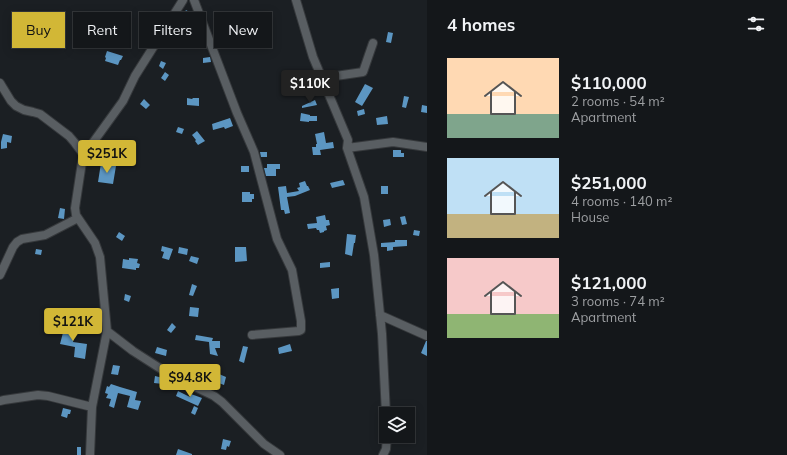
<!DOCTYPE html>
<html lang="en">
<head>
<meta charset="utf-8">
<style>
  body { margin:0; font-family:Mulish,sans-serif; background:#212427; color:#f1f3f6; height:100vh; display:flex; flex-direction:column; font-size:15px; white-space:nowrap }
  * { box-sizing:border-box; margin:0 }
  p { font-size:13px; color:#9d9fa2 }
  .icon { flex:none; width:22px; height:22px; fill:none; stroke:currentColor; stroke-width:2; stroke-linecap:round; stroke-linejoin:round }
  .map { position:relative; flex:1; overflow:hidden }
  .drawer { display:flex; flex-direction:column; background:#14171a; width:360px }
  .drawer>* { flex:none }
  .banner { position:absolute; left:12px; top:12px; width:355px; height:36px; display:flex; gap:8px }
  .buttons { position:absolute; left:379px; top:407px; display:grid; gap:8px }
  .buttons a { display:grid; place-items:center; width:36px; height:36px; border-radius:0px; background:#14171a; box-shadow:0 2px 10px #0003,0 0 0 1px #333639; font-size:20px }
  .price { position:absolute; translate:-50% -34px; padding:0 9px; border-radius:4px; background:#d2b736; color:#111; font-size:13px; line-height:26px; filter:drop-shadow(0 1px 2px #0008) }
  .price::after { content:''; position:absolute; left:50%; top:24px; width:12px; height:9px; margin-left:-6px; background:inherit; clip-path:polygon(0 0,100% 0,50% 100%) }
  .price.current { background:#222; color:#fff }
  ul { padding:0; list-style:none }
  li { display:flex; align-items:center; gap:12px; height:100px; padding:0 20px }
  li span { display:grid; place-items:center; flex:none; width:112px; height:80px; border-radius:0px; color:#555 }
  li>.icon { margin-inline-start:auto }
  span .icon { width:48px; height:48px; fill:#fffc; stroke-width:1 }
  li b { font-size:17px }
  h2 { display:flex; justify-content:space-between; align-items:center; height:48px; padding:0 20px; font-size:17px }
  .chip { padding:0 14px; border-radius:0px; background:#14171a; box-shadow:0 2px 10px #0003,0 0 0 1px #333639; font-size:14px; line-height:36px }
  .chip.current { background:#d2b736; color:#111 }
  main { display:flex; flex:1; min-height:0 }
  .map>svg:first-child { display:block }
  .building { fill:#5c96c2 }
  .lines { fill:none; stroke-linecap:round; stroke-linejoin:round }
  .minor-casing { stroke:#36393c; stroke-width:10 }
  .minor { stroke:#595e62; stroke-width:8 }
</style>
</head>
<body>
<main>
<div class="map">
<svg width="427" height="455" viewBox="0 0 427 455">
  <rect width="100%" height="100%" fill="#1b1f23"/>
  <!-- building -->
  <path class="building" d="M186,10l8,5 -5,9 -8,-5z
    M32,25l9,4 -3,7 -9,-4z
    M388,32l5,1 -2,10 -5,-1z
    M107,51l16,5 -2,4h-1l-2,5 -13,-4 1,-3 -1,-1z
    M210,57l1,5 -8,1v-5z
    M161,61l5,2 -3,6 -4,-3z
    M165,72l4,3 -4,6 -4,-3z
    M365,84l8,4 -11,18 -7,-4z
    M404,96l5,1 -3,11 -4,-1z
    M187,98l5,1 1,-1h6v8l-12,-1z
    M144,99l6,6 -4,4 -6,-5z
    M315,100l2,5 -15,3v-2z
    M422,105l5,1v7l-6,-1z
    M364,109l1,5 -7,2 -1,-5z
    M301,113l9,2v1h7v5h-8v1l-9,-1z
    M387,116l1,8 -11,1 -1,-7z
    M230,118l3,8 -8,3 -1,-2 -11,3 -1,-6z
    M178,127l6,2 -2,5 -6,-2z
    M197,131l8,10 -7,4 -3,-4 1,-1 -4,-5z
    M324,132l2,11 7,-1 1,6 -14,2 1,5h-8l-1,-8h4v-3h1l-2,-10z
    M3,134l9,2 -1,7 -4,-1v6l-6,1v-7z
    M393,150h8v3h3v4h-11z
    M260,152h7v5h-6z
    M101,163l15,3 -3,18 -15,-2z
    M267,164h13v5h-4v7h-10l-2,-8h3z
    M241,166h8v6h-8z
    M343,180l2,5 -13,3 -2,-5z
    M305,181l2,5h1l2,4 -15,6 -8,1 3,16 -5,1 -1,-4h-3l-3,-23 8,-1 1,7 12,-2 -2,-3 3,-1 -1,-4z
    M381,186h7v8h-7z
    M242,192h8v2h4v5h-2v3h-10z
    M60,208l5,1 -1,10 -6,-1z
    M325,215l1,5h3l1,5 -4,1 1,4 -3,1v1l-4,1 -1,-3h-2l-1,-2 -8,1 -1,-5 10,-1 -1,-6z
    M405,216l2,8 -5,1 -2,-8z
    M390,219l1,6 -7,2 -1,-7z
    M414,230l6,1 -1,5 -6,-1z
    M119,232l6,4 -3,5 -6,-4z
    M347,234l9,1 -1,8h-1l-2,13 -7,-2z
    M395,240h12v6l-14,1v3l-6,1v-4h-6v-4l14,-1z
    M162,246l11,3 -4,11 -7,-2 2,-6 -3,-1z
    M179,247l9,2 -1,6 -9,-2z
    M235,247h11l1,14 -12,1z
    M36,249l6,1 -1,5 -6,-1z
    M191,256l8,2 -2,6 -8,-3z
    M129,258l9,1 -1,4 3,1 -1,4h-3v2l-14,-2 1,-9 6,1z
    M330,262v5l-10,1v-5z
    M192,284l5,2 -4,10 -4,-1z
    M339,288v10l-7,1 -1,-10z
    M125,294l6,2 -2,6 -5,-2z
    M190,307l9,1 -1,9 -9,-1z
    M172,323l4,4 -5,6 -4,-3z
    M65,325l11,3 -3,14 14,2 -2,15 -11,-2 1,-10 -15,-3z
    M196,335l17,3 -1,3h8v7h-5l3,8 -8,-2 -1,-12 -14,-2z
    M426,341h1v15l-6,-3z
    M290,344l2,7 -13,3 -1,-6z
    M243,346l5,1 -4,16 -5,-2z
    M157,347l10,3 -1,6 -11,-3z
    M113,365l7,1 -2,9 -7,-1z
    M219,374l7,3 -2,8 -8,-3z
    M155,376l8,2v6l-9,-1z
    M111,384l9,3 17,5 -2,8 6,1 -3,9 -11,-3 3,-11 -12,-3 -4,15 -5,-2 2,-7 -5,-1 2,-4 -3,-1 2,-7 2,1z
    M178,391l12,6 1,-3 11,4 -4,8 -22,-10z
    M194,406l4,2 -3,7 -4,-2z
    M63,408l8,2 -1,4h-2l-1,4 -6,-2z
    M223,439l8,2 -2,6 -2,-1 -1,4 -5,-1z
    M77,447h4v8h-4z
    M178,449l14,5v1h-16z"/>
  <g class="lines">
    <defs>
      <path id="minor" d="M194,0l43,113 17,39 23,87 15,31 9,51v9l-2,1 -47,4
        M296,0l17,57 35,83 -1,8 17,49 10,58 8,79 4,80
        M322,78l41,-6 10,-29
        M0,83l11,18 5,5 8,4 9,2 7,2 29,22 6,7 9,12
        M347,148l46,-6 34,5
        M0,275l13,-28 4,-5 5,-3 23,-4 33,-17
        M380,315l47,21
        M107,331l26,20 39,25 42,20 8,6 42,42 16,11
        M0,401l4,-1 34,-5 10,1 44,11
        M90,455l2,-48 15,-76 -7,-74 -5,-14 -19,-28 -1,-7 7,-46 2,-7 39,-54 12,-25 48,-76
        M383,455l3,-6 1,-13"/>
    </defs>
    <!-- minor casing -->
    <use href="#minor" class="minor-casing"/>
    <!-- minor -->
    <use href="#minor" class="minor"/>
  </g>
</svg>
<div class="buttons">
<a><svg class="icon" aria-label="layers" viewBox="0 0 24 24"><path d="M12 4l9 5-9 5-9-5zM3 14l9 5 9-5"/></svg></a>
</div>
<b class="price current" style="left:310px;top:104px">$110K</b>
<b class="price" style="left:107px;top:174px">$251K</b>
<b class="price" style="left:73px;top:342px">$121K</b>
<b class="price" style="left:190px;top:398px">$94.8K</b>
<div class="banner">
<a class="chip current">Buy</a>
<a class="chip">Rent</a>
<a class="chip">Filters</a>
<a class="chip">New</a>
</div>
</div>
<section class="drawer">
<h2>4 homes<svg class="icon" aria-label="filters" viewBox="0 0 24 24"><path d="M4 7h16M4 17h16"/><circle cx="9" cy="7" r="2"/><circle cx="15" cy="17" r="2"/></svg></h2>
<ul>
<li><span style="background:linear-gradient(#ffd9b3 70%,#7fa58c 0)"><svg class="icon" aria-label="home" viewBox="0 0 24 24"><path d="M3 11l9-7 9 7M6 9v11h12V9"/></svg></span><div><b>$110,000</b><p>2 rooms · 54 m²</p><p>Apartment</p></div></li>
<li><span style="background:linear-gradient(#bfe0f5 70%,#c2b280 0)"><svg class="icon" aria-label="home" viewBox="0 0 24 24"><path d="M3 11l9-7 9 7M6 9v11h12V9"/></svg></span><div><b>$251,000</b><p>4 rooms · 140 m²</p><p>House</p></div></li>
<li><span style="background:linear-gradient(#f6c9c9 70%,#8fb573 0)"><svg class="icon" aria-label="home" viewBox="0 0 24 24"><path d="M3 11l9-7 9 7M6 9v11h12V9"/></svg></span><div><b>$121,000</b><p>3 rooms · 74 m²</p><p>Apartment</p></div></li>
</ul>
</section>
</main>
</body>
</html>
